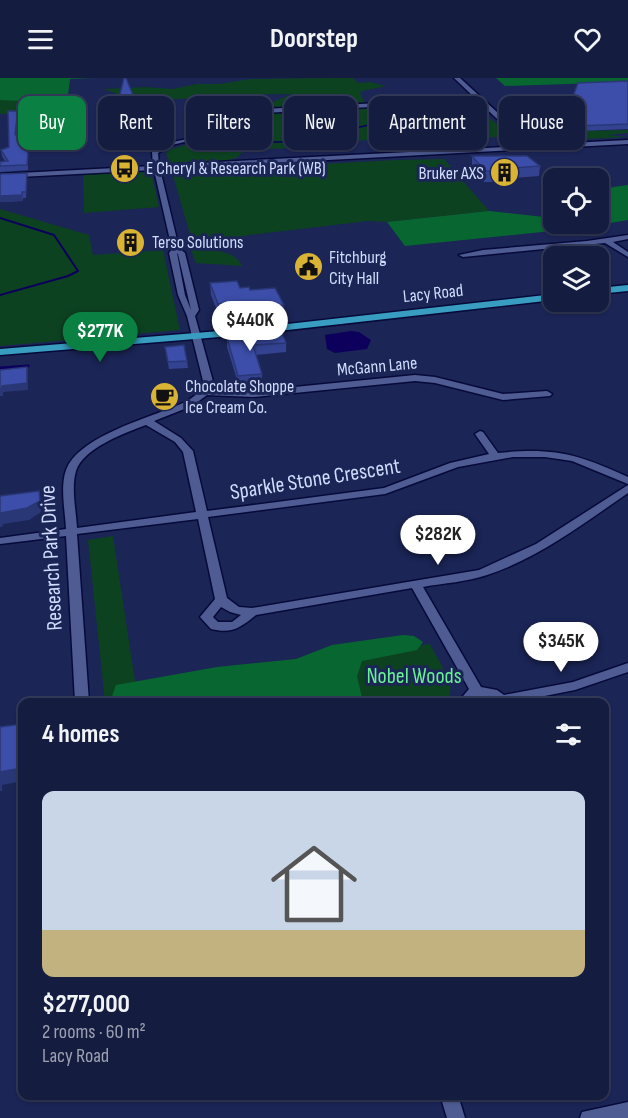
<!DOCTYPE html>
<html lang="en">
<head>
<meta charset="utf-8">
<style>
  body { margin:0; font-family:"Sofia Sans Condensed",sans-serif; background:#21294b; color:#f1f3f6; height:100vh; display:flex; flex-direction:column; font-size:22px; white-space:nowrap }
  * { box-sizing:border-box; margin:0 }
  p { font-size:20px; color:#9da1b1 }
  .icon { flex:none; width:33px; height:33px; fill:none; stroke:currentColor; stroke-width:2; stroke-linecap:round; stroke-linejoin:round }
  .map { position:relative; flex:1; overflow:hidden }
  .sheet { position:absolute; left:18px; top:620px; width:591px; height:402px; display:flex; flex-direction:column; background:#141c40; border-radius:12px; box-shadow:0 2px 4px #0004,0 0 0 2px #333a59 }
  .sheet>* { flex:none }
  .banner { position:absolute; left:18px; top:18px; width:592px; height:54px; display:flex; gap:12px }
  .fabs { position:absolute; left:543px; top:90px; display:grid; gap:12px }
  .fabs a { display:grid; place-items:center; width:66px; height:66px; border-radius:12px; background:#141c40; box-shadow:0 2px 4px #0004,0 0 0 2px #333a59; font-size:30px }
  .price { position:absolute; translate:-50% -51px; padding:0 14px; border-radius:21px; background:#fff; color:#222; font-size:20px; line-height:39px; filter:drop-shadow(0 2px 3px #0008) }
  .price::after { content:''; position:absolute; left:50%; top:36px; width:18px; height:14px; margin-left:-9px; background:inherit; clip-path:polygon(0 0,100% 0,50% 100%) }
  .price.selected { background:#0b8043; color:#fff }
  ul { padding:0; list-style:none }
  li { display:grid; align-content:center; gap:12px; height:318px; padding:0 24px }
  li span { display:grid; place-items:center; height:186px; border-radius:12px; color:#555 }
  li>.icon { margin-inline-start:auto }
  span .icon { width:108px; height:108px; fill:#fffc; stroke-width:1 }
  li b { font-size:26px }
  h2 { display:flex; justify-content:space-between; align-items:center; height:72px; padding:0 24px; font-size:26px }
  .chip { padding:0 21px; border-radius:12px; background:#141c40; box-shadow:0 2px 4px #0004,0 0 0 2px #333a59; font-size:21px; line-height:54px }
  .chip.selected { background:#0b8043; color:#fff }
  header { display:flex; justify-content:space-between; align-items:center; height:78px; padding:0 24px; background:#141c40; font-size:27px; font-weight:700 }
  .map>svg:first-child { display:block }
  .green { fill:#0d4221 }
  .forest { fill:#086731 }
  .water { fill:#0c005c }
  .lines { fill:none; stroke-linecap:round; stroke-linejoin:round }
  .stream-far2 { stroke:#0c005c; stroke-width:1.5 }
  .stream-far1 { stroke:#0c005c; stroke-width:2 }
  .stream { stroke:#0c005c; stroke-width:3 }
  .minor-casing { stroke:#070a39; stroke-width:3 }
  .major-casing { stroke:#070a39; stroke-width:3 }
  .minor { fill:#4e5c93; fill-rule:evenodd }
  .major { fill:#389dc1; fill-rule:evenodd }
  .wall { fill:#344391 }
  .shaded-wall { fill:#2a3776 }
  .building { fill:#3c4ea9; stroke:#2a3776; stroke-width:1.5 }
  .labels { text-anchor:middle; stroke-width:6; stroke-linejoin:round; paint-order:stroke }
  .far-poi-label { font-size:18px; fill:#d1dbfb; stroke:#1b2556; text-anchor:start }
  .far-street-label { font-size:18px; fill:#d1dbfb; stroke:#1b2556 }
  .street-label { font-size:22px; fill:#d1dbfb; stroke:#1b2556 }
  .park-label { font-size:22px; fill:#69f194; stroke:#1b2556 }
</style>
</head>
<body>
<header><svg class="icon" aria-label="menu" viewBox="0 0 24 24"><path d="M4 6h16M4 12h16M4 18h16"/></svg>Doorstep<svg class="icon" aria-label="heart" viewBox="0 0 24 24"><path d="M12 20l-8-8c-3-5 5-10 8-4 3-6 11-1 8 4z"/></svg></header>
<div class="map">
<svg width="628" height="1040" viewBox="0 0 628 1040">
  <rect width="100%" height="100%" fill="#1b2556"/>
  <!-- green -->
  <path class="green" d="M329,0h23l7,5 11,-1 16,4 -24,5 -2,2 5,10 -94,6 -6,-4 27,-11 -72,1 -2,2 -81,4 -33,-12 41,-2 28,2 24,-5h22l31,-5z
    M19,21l14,3 34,1 1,8 -68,3v-14z
    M468,24l28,21 10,12c-23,7 -63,-2 -90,-2 -7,-1 -16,-1 -23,0 -6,1 -12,5 -18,6 -15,2 -27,2 -41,7l-84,4 -9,3 -3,4 -12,4 -60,4 3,-3 -3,-9 5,-4 38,-10 46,-22 21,-5z
    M518,26l31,7 18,-1 11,21 50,-1v3l-21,2 21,2 -88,4 -39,-33z
    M444,81l45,52 -102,11 -19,-1 -119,14 -34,8 -23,-2 -20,-69 224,-12z
    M148,93l3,1 8,35 -75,6 -1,-37 2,-2z
    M0,131l89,26 4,20 70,-5 17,80 -180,16z
    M191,172c16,-1 44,-1 51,16l-46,-3z
    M113,458l23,152 294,-44 21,39 -2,19h-344l-17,-162z"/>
  <!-- forest -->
  <path class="forest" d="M0,0h92l-22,1 -3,24 -67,-3z
    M468,0h160v4l-123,4 -9,-8z
    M628,107v35l-47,8 -176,18 -18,-24 102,-11 64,7 1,6h44l1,-35z
    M403,557l11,1 9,6 -6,8 -55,11 -5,15 6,26h-253l6,-17 101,-18 79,-8 36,-14z"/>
  <!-- water -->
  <path class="water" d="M351,253l8,1 12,8 -4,9 -32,4 -8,-4 -2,-14z"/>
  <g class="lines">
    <!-- stream-far2 -->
    <path class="stream-far2" d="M534,31l7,3
      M232,64c32,1 65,1 97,-5 11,-2 20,-8 31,-10 33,-9 76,-6 110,-2"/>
    <!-- stream-far1 -->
    <path class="stream-far1" d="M0,140l54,17 24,36 -10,5 -68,19"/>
    <!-- stream -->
    <path class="stream" d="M0,290l28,-2"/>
    <defs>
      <path id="minor" d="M454,0h6l73,67 95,-5v4l-468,25 19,79 6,5 14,57 -4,6 19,69 -3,4 42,2 162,-16 20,2 68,17 44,-3 5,3 -2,2 -47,4 -68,-17 -20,-2 -162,16 -46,-2 -15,11 -38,15 27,17 12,13 14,60 177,-23 66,-25 39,-9 -14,-20 5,-3 3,1 15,21c56,-6 80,1 130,24v7l-56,-23 -27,-4h-32l-55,10 -73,27 -177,23 19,81 12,9 13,1 227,-38 57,-26 92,-59v8c-44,30 -89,65 -141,82 -20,7 -43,8 -64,12l58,100 16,3 7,5 69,-13 55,-19v9l-53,18 -61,12h-19l-8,-6h-12l-3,6h-14l11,-13 -57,-101 -156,27c-16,13 -24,19 -45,14l-11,-12 15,-18 -17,-80 -121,15 12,168h-14l-9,-166 -66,8v-6l66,-9c-1,-19 -6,-42 0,-59 11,-30 69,-48 97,-59 16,-6 32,-11 41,-26l-17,-69 -9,-21 -9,-42 3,-4 -18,-79 -154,8v-4l153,-8 -1,-14 11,-8 34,-7 67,-28 211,-11zM478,23l48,45 -367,19 -1,-12 14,-8 37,-9 55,-23zM177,175l1,1 13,56 -6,-15zM146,347l29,17 8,10 13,60 -119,16c-1,-18 -6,-40 -1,-57 7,-23 49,-38 70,-46zM221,529l9,5 11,3 -9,7h-14l-5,-5z
        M628,157v4l-15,3 15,10v5l-23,-14 -142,14 -4,-2 24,-5 104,-9z
        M440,1017h18l7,23h-18z
        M628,1024v16h-48l2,-6z"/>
      <path id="major" d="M628,207v6l-30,3v-6z
        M554,216v6l-310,35 -244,20v-6l244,-20z"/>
    </defs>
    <!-- minor casing -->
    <use href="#minor" class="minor-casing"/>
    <!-- major casing -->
    <use href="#major" class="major-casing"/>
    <!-- minor -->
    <use href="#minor" class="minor"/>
    <!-- major -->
    <use href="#major" class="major"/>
  </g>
  <!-- wall -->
  <path class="wall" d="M628,3v48l-49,2v-5h-4v-5l-7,-9 1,-5z
    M135,23l1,9 -17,1 -1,-9z
    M18,33v5l-2,20 12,22v12l-28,2v-10l5,-1 -3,-5 -1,-6 8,-3z
    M472,78l68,10 -1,10 -26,2 -6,4h-23l-12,-16z
    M0,96l27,5 -1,19h-3v3l-23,1z
    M210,205l40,7 34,27 -39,4 -3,-7 -23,2 -8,-21z
    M227,260l59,5v9l-30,3 6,19v10l-23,2 -12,-39z
    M165,269l22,14 1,7 -19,1z"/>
  <!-- shaded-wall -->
  <path class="shaded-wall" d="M18,33v5l-2,24 -1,-6z
    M514,90l-1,10 -6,4 1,-10z
    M22,117l1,6 -23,1v-6z
    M241,224l1,12 -23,2 -1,-12z
    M284,227v12l-39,4 -1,-13z
    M27,289l1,23 -25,2v4h-3v-7l2,-3z
    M39,413l2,21 -12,8 -26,4 -1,3h-2v-11l1,-3z
    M22,690v13l-20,4v6h-2v-19z"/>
  <!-- building -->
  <path class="building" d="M124,0h2l7,17 2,6 -17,1z
    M628,3v43l-49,2v-5h-4l2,-3 -8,-11 9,-24z
    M8,33h10l-3,23 13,19 -1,12 -27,1v-4l8,-1 -7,-11 8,-3z
    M472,78h55l13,10 -26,2 -6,4 -23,-1z
    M27,95l-1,19h-4v3l-22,1v-22z
    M237,203l3,7 9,-1 1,3 25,-2 9,17 -40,3 -3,-6 -23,2 -8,-21z
    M282,255l4,10 -33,2 9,29 -24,2 -11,-38z
    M184,267l3,16 -19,1 -3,-15z
    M27,289v16l-25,3v3h-2v-19z
    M39,413l1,10 -13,7 -26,5 -1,3v-20z
    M22,646v44l-22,4v-45z"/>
  <!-- icons -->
  <defs>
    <symbol id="bus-disc" viewBox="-11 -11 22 22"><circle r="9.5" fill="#d9b334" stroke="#1b2556"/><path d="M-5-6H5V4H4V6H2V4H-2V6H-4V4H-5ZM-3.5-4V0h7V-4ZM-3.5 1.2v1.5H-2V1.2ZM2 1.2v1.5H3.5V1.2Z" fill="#111"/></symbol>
    <symbol id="building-disc" viewBox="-11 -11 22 22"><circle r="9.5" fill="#d9b334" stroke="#1b2556"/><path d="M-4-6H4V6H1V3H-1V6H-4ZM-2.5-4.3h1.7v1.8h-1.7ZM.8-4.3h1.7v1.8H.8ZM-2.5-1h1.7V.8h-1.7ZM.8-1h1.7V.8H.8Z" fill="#111"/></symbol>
    <symbol id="civic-disc" viewBox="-11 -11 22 22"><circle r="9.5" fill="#d9b334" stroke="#1b2556"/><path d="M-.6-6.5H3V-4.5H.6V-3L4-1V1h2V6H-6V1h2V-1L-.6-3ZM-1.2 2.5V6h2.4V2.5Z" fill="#111"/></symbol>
    <symbol id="cafe-disc" viewBox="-11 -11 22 22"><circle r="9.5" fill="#d9b334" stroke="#1b2556"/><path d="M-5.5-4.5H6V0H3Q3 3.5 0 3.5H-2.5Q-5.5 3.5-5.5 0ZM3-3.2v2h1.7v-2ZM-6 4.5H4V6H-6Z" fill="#111"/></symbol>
  </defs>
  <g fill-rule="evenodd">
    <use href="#bus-disc" x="108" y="74" width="33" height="33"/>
    <use href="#building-disc" x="488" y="78" width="33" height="33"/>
    <use href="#building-disc" x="114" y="148" width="33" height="33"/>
    <use href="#civic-disc" x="292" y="172" width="33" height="33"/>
    <use href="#cafe-disc" x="148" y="302" width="33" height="33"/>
  </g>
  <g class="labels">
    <!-- far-poi labels -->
    <g class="far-poi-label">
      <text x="146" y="96">E Cheryl &amp; Research Park (WB)</text>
      <text x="484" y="101" text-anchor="end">Bruker AXS</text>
      <text x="152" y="170">Terso Solutions</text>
      <text x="329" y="185">Fitchburg<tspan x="329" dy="21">City Hall</tspan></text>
      <text x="185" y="314">Chocolate Shoppe<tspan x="185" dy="21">Ice Cream Co.</tspan></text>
    </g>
    <!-- far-street labels -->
    <g class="far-street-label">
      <text transform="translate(433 215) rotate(-6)" y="6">Lacy Road</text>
      <text transform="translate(377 288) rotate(-5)" y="6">McGann Lane</text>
    </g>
    <!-- street labels -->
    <g class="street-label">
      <text transform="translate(315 400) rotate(-9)" y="8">Sparkle Stone Crescent</text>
      <text transform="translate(50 480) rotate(-93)" y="8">Research Park Drive</text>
    </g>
    <!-- park labels -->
    <g class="park-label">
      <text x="414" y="605">Nobel Woods</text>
    </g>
  </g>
</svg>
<div class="fabs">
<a><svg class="icon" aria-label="locate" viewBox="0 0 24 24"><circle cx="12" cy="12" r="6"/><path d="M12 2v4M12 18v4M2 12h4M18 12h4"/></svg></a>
<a><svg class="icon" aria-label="layers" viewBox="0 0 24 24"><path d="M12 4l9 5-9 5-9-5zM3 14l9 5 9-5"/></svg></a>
</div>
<b class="price" style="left:250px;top:274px">$440K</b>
<b class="price selected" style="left:100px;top:285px">$277K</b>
<b class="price" style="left:438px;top:488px">$282K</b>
<b class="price" style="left:561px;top:595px">$345K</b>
<div class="banner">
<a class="chip selected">Buy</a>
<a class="chip">Rent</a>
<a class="chip">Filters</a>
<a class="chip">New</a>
<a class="chip">Apartment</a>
<a class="chip">House</a>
</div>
<section class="sheet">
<h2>4 homes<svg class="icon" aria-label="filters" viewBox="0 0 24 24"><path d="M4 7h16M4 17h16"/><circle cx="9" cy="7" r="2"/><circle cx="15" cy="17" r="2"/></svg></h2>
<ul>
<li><span style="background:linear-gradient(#c9d6e8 75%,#c2b280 0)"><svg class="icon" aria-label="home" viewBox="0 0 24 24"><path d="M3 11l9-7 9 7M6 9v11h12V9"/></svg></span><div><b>$277,000</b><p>2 rooms · 60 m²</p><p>Lacy Road</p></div></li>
</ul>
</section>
</div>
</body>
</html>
